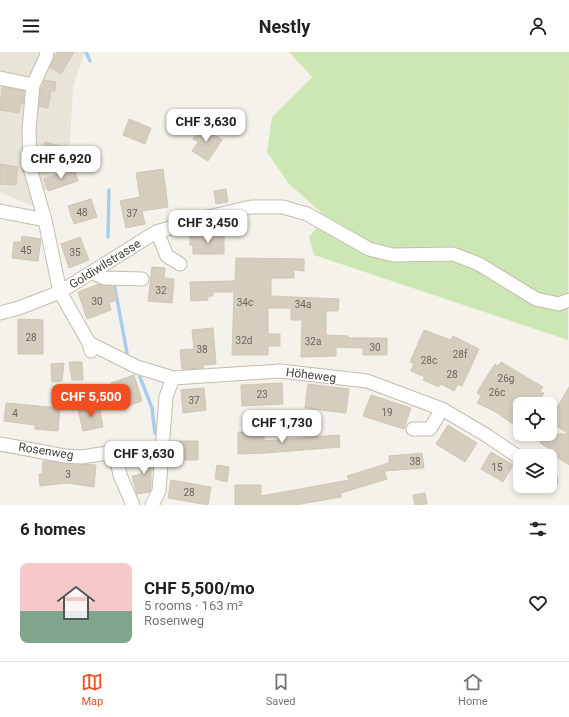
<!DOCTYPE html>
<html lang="en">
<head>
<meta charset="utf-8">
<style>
  body { margin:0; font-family:Roboto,sans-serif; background:#f2f2f2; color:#202124; height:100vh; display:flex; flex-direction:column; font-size:15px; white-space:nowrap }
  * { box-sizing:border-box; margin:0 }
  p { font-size:13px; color:#757577 }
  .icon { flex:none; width:22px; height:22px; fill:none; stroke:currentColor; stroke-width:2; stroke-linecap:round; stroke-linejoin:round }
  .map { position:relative; height:453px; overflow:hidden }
  .details { display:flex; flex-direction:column; background:#fff; flex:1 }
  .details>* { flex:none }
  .buttons { position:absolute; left:513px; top:345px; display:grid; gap:8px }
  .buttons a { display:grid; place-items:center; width:44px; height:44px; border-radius:8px; background:#fff; box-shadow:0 2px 6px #0003; font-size:20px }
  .price { position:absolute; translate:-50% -34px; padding:0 9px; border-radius:8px; background:#fff; color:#222; font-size:13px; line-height:26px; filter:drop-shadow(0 1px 2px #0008) }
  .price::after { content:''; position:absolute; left:50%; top:24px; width:12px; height:9px; margin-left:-6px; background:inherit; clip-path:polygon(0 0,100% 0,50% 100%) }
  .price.selected { background:#f34d22; color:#fff }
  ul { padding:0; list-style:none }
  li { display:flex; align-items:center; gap:12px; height:100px; padding:0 20px }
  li+li { border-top:1px solid #e0e0e0 }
  li span { display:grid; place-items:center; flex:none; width:112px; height:80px; border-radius:8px; color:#555 }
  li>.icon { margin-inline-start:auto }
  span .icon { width:48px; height:48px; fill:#fffc; stroke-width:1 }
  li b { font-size:17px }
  h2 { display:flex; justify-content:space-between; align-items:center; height:48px; padding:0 20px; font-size:17px }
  header { display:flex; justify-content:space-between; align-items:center; height:52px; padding:0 20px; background:#fff; font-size:18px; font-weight:700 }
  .tab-bar { display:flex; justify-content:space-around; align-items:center; height:56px; border-top:1px solid #e0e0e0; background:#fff; font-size:11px; color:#757577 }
  .tab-bar a { display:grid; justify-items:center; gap:2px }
  .tab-bar .selected { color:#f34d22 }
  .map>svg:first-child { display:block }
  .residential { fill:#e8e4d8 }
  .green { fill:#cde7b4 }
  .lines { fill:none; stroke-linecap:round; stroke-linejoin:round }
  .stream { stroke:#a8ceee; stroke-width:3.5 }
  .building { fill:#d5cebf; stroke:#d0c6b3 }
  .minor-casing { stroke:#c2bdaf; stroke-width:15 }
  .minor { stroke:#fff; stroke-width:13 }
  .labels { text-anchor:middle; stroke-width:3; stroke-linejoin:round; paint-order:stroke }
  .number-label { font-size:10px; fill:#6b665a }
  .street-label { font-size:12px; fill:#484338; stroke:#fff }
</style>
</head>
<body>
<header><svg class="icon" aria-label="menu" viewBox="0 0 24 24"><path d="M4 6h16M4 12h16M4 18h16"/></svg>Nestly<svg class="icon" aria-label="person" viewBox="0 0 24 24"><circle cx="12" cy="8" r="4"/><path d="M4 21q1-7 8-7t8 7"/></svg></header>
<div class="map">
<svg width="569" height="453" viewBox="0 0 569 453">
  <rect width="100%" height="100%" fill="#f4f2ea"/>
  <!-- residential -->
  <path class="residential" d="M0,0h85l-12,35 -4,74 -36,45 -33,-14z"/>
  <!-- green -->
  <path class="green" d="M289,0h280l-1,288 -254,-85 -5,-18 16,-21 -36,-32 -22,-32 5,-35 40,-40z"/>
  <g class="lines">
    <!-- stream -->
    <path class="stream" d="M86,0l4,9
      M108,185l1,-47
      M114,231l13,70
      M140,325l12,31 3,25"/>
  </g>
  <!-- building -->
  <path class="building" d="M57,0h17l-13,22 -11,-7z
    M44,28l12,2 -1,9h-4l-3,17 -9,-2 2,-19h2z
    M2,35l22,4 -1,13 -2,-1 -2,10 -19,-3z
    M129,67l22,9 -6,16 -22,-9z
    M202,73l20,15 -14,21 -16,-10 6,-9 -5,-3z
    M45,90l15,4 -4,17 -15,-5z
    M0,112l18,3 -2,18 -16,-1z
    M74,117l4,12 -30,10 -4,-12z
    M163,117l5,38 -26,4 3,13 -19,4 -6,-27 20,-4 -4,-24z
    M226,137l2,13 -12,2 -2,-13z
    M91,147l6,18 -23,7 -6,-18z
    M190,182h34v20h-31v-9h-3z
    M22,184l19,3 -3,22 -26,-3 2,-16h7z
    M80,185l9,23 -20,8 -8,-24z
    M236,206l68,1v12l-10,-1v8h-23v18l68,3 -1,12h-12v24l22,1v2h39v17h-24v-7l-27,-1v9l-35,1 1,-37h-11v-12h-23v26h12v12h-12v9h-36l2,-63h-21v4h-5v4l-17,1 -1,-19 45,-1z
    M152,215l13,1 -1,10 10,1 -2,24 -24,-2z
    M99,232l14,2 5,13 -9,4 2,7 -24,9 -9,-27z
    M18,267l25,1v34h-25z
    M213,276l3,36 -13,1v3l-21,1 -2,-19 14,-1 -2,-19z
    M424,278l27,10 2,-4 26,13 -17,37 -4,-2 -4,7 -13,-7 -2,3 -16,-7 2,-3 -14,-6 3,-8 -4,-1z
    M69,310h13l1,18h-11z
    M501,310l42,25 -3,4 4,2 -7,11h-17v25l-24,-17 -19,-9 4,-7 -4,-3 5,-9 13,-20 3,2z
    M64,311l-2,18 -10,1 -1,-18z
    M134,323l8,26 -23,8 -8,-26z
    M282,331l1,21 -41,2 -1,-21z
    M308,332l41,5 -3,24 -41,-5z
    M569,335v78l-17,-11 1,-3 -13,-8 6,-9h23l-19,-12v-2z
    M204,336l2,22 -23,3 -2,-23z
    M371,343l40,13 -7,21 -41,-13z
    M6,351l54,5 -2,23 -23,-2v-4l-31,-4z
    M99,353l4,22 -20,4 -5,-22z
    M448,373l29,18 -12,19 -29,-18z
    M238,380h26v9l75,-6 1,12 -75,6 -27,1z
    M171,389h27v19h-29z
    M491,400l22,13 -10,17 -22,-13z
    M154,401l-1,17h-2v19l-1,3 -13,2 -5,-18 10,-2 -1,-4 5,-1 -2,-8h-7v-5z
    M422,401l2,15 -40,3 3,8 -46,14v4l-46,8h-60v-20h26v11l61,-11 27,-5 -2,-4 42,-13v-7z
    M43,409l53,4 -2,22 -27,-4 -27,3 -1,-12h3z
    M217,413l12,2 -2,15 -12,-3z
    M171,428l40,7 -3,18 -40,-7z
    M425,441l2,11 -12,1 -2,-10z"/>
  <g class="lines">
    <defs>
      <path id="minor" d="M47,0l-1,5 -13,28 -4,45 1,38 15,52 15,72 29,51 2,8
        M0,26l33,7
        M0,159l45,9
        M157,180l10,24 13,8
        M92,220l12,6 38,1
        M0,261l19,-5 41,-16 96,-60 52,-15 43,-10h32l24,7 62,35 24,6 60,-1 26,10 57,35 23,5 10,-4
        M89,291l48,24 36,11 107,-7 87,10 75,28 44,26 34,23
        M413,377h17l12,-20
        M0,392l65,12 16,1 34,-5 5,23 13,30
        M550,427l1,1
        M152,453l7,-14 7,-94 7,-19"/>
    </defs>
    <!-- minor casing -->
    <use href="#minor" class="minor-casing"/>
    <!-- minor -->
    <use href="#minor" class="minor"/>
  </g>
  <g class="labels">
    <!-- number labels -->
    <g class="number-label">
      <text x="82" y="164">48</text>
      <text x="132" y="165">37</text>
      <text x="26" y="202">45</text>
      <text x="75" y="204">35</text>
      <text x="161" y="242">32</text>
      <text x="97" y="253">30</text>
      <text x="245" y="254">34c</text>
      <text x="303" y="256">34a</text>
      <text x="31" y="289">28</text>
      <text x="244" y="292">32d</text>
      <text x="313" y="293">32a</text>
      <text x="375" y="299">30</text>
      <text x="202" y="301">38</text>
      <text x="460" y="306">28f</text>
      <text x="429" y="312">28c</text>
      <text x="452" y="326">28</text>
      <text x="506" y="330">26g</text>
      <text x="497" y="344">26c</text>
      <text x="262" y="346">23</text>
      <text x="194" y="352">37</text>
      <text x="387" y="364">19</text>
      <text x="15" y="365">4</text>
      <text x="415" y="413">38</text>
      <text x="497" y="419">15</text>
      <text x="68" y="426">3</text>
      <text x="189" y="444">28</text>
    </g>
    <!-- street labels -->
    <g class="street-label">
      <text transform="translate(105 212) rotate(-32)" y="4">Goldiwilstrasse</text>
      <text transform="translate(311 323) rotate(7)" y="4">Höheweg</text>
      <text transform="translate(46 399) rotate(9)" y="4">Rosenweg</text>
    </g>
  </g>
</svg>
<div class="buttons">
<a><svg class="icon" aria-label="locate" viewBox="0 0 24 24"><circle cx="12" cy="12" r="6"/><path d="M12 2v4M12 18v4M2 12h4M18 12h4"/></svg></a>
<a><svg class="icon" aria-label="layers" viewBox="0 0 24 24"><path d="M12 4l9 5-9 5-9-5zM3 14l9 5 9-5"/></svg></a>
</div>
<b class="price" style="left:206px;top:91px">CHF 3,630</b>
<b class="price" style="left:61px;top:128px">CHF 6,920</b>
<b class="price" style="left:208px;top:192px">CHF 3,450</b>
<b class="price selected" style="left:91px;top:366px">CHF 5,500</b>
<b class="price" style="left:282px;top:392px">CHF 1,730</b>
<b class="price" style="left:144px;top:423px">CHF 3,630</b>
</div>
<section class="details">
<h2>6 homes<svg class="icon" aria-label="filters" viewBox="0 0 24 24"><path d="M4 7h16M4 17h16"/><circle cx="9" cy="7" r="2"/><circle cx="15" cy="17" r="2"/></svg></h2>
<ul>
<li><span style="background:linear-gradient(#f6c9c9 60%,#7fa58c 0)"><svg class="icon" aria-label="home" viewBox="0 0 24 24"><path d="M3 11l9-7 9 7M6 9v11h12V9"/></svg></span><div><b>CHF 5,500/mo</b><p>5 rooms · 163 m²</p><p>Rosenweg</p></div><svg class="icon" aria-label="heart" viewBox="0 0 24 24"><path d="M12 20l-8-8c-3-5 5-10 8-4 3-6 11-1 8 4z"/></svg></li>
</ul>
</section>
<nav class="tab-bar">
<a class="selected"><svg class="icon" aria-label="map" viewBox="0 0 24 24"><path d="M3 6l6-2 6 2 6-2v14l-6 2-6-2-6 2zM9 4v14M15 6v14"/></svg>Map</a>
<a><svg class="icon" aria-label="saved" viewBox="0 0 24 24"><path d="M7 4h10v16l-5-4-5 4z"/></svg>Saved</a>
<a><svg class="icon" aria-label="home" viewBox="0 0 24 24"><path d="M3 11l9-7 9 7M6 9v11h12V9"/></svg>Home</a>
</nav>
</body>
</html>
